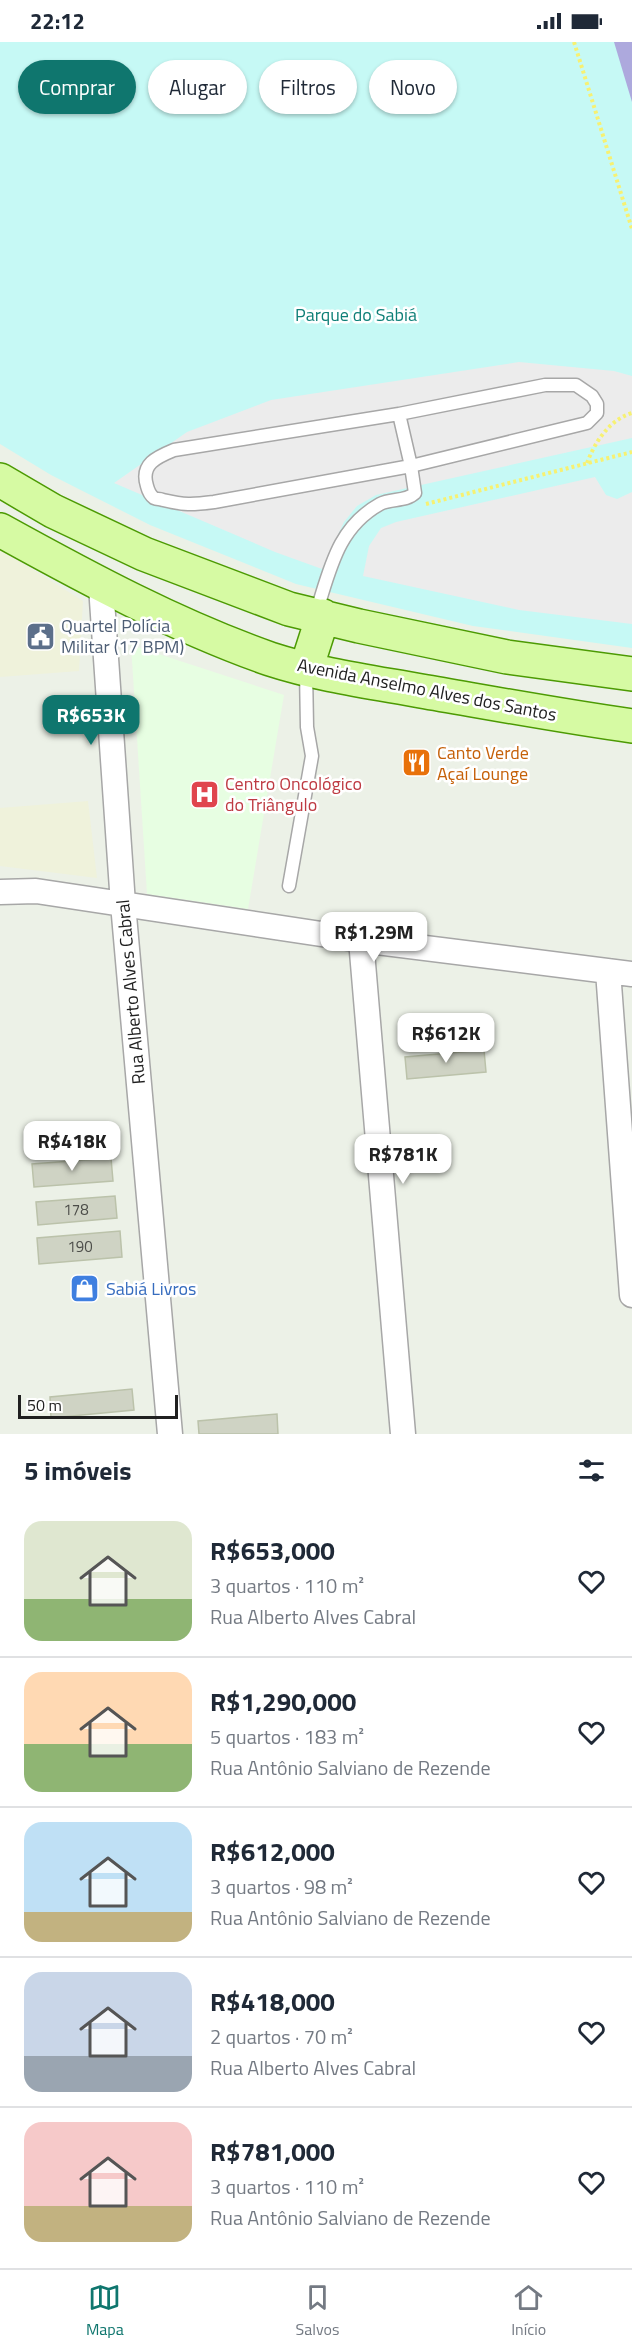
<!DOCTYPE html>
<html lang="pt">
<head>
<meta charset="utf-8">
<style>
  body { margin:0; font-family:"Titillium Web",sans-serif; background:#f2f2f3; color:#1f2937; height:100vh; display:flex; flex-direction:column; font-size:22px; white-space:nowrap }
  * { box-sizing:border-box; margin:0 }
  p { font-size:20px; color:#747a83 }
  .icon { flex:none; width:33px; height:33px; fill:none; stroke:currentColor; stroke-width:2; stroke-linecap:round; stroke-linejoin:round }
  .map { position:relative; height:1392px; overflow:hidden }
  .sheet { display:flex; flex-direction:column; background:#fff; flex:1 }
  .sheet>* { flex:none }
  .hud { position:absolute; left:18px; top:18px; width:597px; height:54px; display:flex; gap:12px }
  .scale { position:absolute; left:18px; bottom:15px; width:160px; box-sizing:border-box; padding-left:6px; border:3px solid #202020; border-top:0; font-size:16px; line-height:21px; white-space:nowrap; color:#202020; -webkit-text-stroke:4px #fff; paint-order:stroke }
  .price { position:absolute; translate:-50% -51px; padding:0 14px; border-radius:12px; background:#fff; color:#222; font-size:20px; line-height:39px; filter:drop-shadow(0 2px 3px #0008) }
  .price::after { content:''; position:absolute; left:50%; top:36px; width:18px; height:14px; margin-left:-9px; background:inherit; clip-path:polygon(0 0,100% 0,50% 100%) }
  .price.current { background:#0f766e; color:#fff }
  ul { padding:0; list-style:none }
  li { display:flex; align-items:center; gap:18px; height:150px; padding:0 24px }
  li+li { border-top:2px solid #e0e1e3 }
  li span { display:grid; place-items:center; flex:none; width:168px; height:120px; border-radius:18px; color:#555 }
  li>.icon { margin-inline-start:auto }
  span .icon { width:72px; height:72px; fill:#fffc; stroke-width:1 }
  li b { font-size:26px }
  h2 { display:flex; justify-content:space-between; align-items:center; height:72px; padding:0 24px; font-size:26px }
  .pill { padding:0 21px; border-radius:27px; background:#fff; box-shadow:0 2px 4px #0004; font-size:21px; line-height:54px }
  .pill.current { background:#0f766e; color:#fff }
  .status { display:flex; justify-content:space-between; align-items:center; height:42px; padding:0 30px; background:#fff; direction:ltr }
  .status svg { height:16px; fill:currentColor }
  .tabs { display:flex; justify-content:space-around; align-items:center; height:84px; border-top:2px solid #e0e1e3; background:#fff; font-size:16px; color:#747a83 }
  .tabs a { display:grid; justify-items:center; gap:3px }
  .tabs .current { color:#0f766e }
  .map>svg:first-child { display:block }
  .education { fill:#e7fee2 }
  .military { fill:#eff2db }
  .park { fill:#c6f9f5 }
  .parking { fill:#ececec }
  .water { fill:#ada9dd }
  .building { fill:#cfd3c4; stroke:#bbc2aa; stroke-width:1.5 }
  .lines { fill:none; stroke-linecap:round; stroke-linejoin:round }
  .service-casing { stroke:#a7a7a7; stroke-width:15 }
  .minor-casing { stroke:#a7a7a7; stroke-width:27 }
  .primary-casing { stroke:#4c9a03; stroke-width:36 }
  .path { stroke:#f7f172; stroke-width:4; stroke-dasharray:3 3; stroke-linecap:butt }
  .service { stroke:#fff; stroke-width:12 }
  .minor { stroke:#fff; stroke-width:24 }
  .primary { stroke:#d6faa3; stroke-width:33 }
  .labels { text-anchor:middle; stroke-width:5; stroke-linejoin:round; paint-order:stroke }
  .number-label { font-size:15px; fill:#4c4d49 }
  .park-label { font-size:18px; fill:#0e7f77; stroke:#fff }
  .service-label { font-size:18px; fill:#4e5e75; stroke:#fff; text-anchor:start }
  .street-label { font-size:18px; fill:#202020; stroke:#fff }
  .food-label { font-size:18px; fill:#c56008; stroke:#fff; text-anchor:start }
  .health-label { font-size:18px; fill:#be3a42; stroke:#fff; text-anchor:start }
  .shop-label { font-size:18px; fill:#366cbe; stroke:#fff; text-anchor:start }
</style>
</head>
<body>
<div class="status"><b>22:12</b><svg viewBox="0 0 49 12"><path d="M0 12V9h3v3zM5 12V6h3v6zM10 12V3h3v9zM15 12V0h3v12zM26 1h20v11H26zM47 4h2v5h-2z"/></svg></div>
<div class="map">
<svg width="632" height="1392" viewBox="0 0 632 1392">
  <rect width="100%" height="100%" fill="#ecf1e7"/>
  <!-- education -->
  <path class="education" d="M131,603l153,50 -36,214 -101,-15z"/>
  <!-- military -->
  <path class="military" d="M0,507l83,52 -4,70 -79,6z
    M88,759l9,77 -97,-12v-58z"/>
  <!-- park -->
  <path class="park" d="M0,0h632v606l-159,-22 -177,-42 -146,-59 -99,-50 -51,-31z"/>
  <!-- parking -->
  <path class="parking" d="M519,320l95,9 18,5v62l-256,57 -19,11 -13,16 -22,47 -47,-17 -161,-69 73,-51 84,-32z
    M595,435l11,18 11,4 15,-7v132l-113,-14 -156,-34 6,-30 12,-18 15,-6z"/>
  <!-- water -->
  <path class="water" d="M614,0h18v60z"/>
  <!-- building -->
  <path class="building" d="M481,972l2,20 -80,7 -1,-20z
    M484,1008l2,22 -79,7 -2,-22z
    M111,1116l2,23 -79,6 -2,-23z
    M115,1154l2,22 -79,7 -2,-23z
    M120,1189l2,26 -83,7 -2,-26z
    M132,1347l2,21 -83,8 -1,-21z
    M277,1372l1,20h-79l-1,-13z"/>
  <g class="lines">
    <defs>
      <path id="service" d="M399,372l12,52 -197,36c-23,3 -29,3 -51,-2 -5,-2 -5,0 -9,-2 -4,-3 -6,-8 -7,-12 -7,-22 10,-29 27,-36z
        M316,571c14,-43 21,-85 64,-109 11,-6 26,-2 35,-11l-4,-27 176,-43 10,-10v-9l-5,-8 -16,-11h-31l-146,29
        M289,844l23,-130 -5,-29 -1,-56"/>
      <path id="minor" d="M101,544l22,318 47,530
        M0,850l36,-1 325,49 271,34
        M361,898l42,494
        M608,929l24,324"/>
      <path id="primary" d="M0,438l53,31 91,43 145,55 70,17 148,31 125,17
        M0,488c87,48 176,96 270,129 49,16 101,23 151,32 70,12 140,25 211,35
        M306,627l17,-53"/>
    </defs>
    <!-- service casing -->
    <use href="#service" class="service-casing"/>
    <!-- minor casing -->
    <use href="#minor" class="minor-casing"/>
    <!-- primary casing -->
    <use href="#primary" class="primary-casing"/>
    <!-- path -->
    <path class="path" d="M574,0l58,187
      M587,421c8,-21 22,-43 45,-50
      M426,462l206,-52"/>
    <!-- service -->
    <use href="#service" class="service"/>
    <!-- minor -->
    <use href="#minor" class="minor"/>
    <!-- primary -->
    <use href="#primary" class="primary"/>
  </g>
  <!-- icons -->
  <defs>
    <symbol id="civic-square" viewBox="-11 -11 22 22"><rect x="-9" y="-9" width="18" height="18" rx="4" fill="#5c6f8a" stroke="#fff"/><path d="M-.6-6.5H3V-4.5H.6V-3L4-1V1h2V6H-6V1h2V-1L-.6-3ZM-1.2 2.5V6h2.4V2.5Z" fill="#fff"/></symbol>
    <symbol id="restaurant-square" viewBox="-11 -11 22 22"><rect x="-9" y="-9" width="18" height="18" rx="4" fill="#e8710a" stroke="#fff"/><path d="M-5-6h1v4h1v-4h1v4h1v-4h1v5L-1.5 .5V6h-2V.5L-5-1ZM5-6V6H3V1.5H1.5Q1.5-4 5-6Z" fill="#fff"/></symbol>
    <symbol id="hospital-square" viewBox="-11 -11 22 22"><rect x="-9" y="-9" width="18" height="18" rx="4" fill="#e0444e" stroke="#fff"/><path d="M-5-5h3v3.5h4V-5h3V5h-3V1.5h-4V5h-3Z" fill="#fff"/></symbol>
    <symbol id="shop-square" viewBox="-11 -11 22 22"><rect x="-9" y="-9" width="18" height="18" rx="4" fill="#3f7fe0" stroke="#fff"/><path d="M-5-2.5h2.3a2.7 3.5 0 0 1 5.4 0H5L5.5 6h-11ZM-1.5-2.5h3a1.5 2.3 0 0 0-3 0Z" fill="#fff"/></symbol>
  </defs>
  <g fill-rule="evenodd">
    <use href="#civic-square" x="24" y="578" width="33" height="33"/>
    <use href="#restaurant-square" x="400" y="704" width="33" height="33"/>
    <use href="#hospital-square" x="188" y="736" width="33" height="33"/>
    <use href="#shop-square" x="68" y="1230" width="33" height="33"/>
  </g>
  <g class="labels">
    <!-- number labels -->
    <g class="number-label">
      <text x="76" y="1173">178</text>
      <text x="80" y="1210">190</text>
    </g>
    <!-- park labels -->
    <g class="park-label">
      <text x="356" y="279">Parque do Sabiá</text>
    </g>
    <!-- service labels -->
    <g class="service-label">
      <text x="61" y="590">Quartel Polícia<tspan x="61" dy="21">Militar (17 BPM)</tspan></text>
    </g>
    <!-- street labels -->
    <g class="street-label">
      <text transform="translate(427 648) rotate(11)" y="6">Avenida Anselmo Alves dos Santos</text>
      <text transform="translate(131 950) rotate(-95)" y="6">Rua Alberto Alves Cabral</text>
    </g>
    <!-- food labels -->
    <g class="food-label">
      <text x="437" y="717">Canto Verde<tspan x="437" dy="21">Açaí Lounge</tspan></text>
    </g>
    <!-- health labels -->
    <g class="health-label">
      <text x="225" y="748">Centro Oncológico<tspan x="225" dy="21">do Triângulo</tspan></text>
    </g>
    <!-- shop labels -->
    <g class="shop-label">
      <text x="106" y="1253">Sabiá Livros</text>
    </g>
  </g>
</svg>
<div class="scale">50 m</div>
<b class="price current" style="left:91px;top:704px">R$653K</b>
<b class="price" style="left:374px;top:921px">R$1.29M</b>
<b class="price" style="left:446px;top:1022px">R$612K</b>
<b class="price" style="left:72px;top:1130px">R$418K</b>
<b class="price" style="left:403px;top:1143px">R$781K</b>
<div class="hud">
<a class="pill current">Comprar</a>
<a class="pill">Alugar</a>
<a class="pill">Filtros</a>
<a class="pill">Novo</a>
</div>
</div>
<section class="sheet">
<h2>5 imóveis<svg class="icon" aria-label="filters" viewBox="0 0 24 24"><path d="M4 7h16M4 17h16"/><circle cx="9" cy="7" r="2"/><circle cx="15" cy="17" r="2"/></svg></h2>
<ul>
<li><span style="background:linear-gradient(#dfe7d0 65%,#8fb573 0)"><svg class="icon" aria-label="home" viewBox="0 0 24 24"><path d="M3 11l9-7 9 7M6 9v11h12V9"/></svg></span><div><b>R$653,000</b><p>3 quartos · 110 m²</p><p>Rua Alberto Alves Cabral</p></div><svg class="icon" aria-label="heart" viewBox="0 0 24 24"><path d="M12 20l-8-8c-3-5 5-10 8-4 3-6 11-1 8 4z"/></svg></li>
<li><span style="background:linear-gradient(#ffd9b3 60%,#8fb573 0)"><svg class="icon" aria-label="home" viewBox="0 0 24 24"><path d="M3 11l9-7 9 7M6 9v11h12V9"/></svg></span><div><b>R$1,290,000</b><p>5 quartos · 183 m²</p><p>Rua Antônio Salviano de Rezende</p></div><svg class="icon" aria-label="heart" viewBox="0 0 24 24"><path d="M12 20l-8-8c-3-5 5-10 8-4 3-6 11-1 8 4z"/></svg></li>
<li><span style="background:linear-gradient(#bfe0f5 75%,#c2b280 0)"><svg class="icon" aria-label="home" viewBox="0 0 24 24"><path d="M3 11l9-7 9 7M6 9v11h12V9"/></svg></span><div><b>R$612,000</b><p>3 quartos · 98 m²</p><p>Rua Antônio Salviano de Rezende</p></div><svg class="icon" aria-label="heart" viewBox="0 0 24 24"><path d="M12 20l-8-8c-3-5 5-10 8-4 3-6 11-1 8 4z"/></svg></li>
<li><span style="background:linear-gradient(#c9d6e8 70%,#9aa5b1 0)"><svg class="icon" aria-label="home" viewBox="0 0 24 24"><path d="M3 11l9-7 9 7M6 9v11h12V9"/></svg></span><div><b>R$418,000</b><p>2 quartos · 70 m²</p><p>Rua Alberto Alves Cabral</p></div><svg class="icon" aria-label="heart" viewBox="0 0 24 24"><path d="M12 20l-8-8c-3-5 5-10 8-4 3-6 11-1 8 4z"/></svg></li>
<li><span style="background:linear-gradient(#f6c9c9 70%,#c2b280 0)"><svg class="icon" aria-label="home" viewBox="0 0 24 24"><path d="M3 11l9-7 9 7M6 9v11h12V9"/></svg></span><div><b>R$781,000</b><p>3 quartos · 110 m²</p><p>Rua Antônio Salviano de Rezende</p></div><svg class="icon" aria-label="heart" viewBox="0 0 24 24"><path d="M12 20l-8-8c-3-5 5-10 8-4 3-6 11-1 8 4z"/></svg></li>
</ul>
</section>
<nav class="tabs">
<a class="current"><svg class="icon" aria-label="map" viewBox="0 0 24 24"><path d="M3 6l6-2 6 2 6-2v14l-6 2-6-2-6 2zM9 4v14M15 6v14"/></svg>Mapa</a>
<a><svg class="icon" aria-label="saved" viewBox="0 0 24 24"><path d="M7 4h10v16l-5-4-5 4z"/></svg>Salvos</a>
<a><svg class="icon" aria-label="home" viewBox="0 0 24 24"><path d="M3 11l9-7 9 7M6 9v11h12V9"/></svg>Início</a>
</nav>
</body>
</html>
